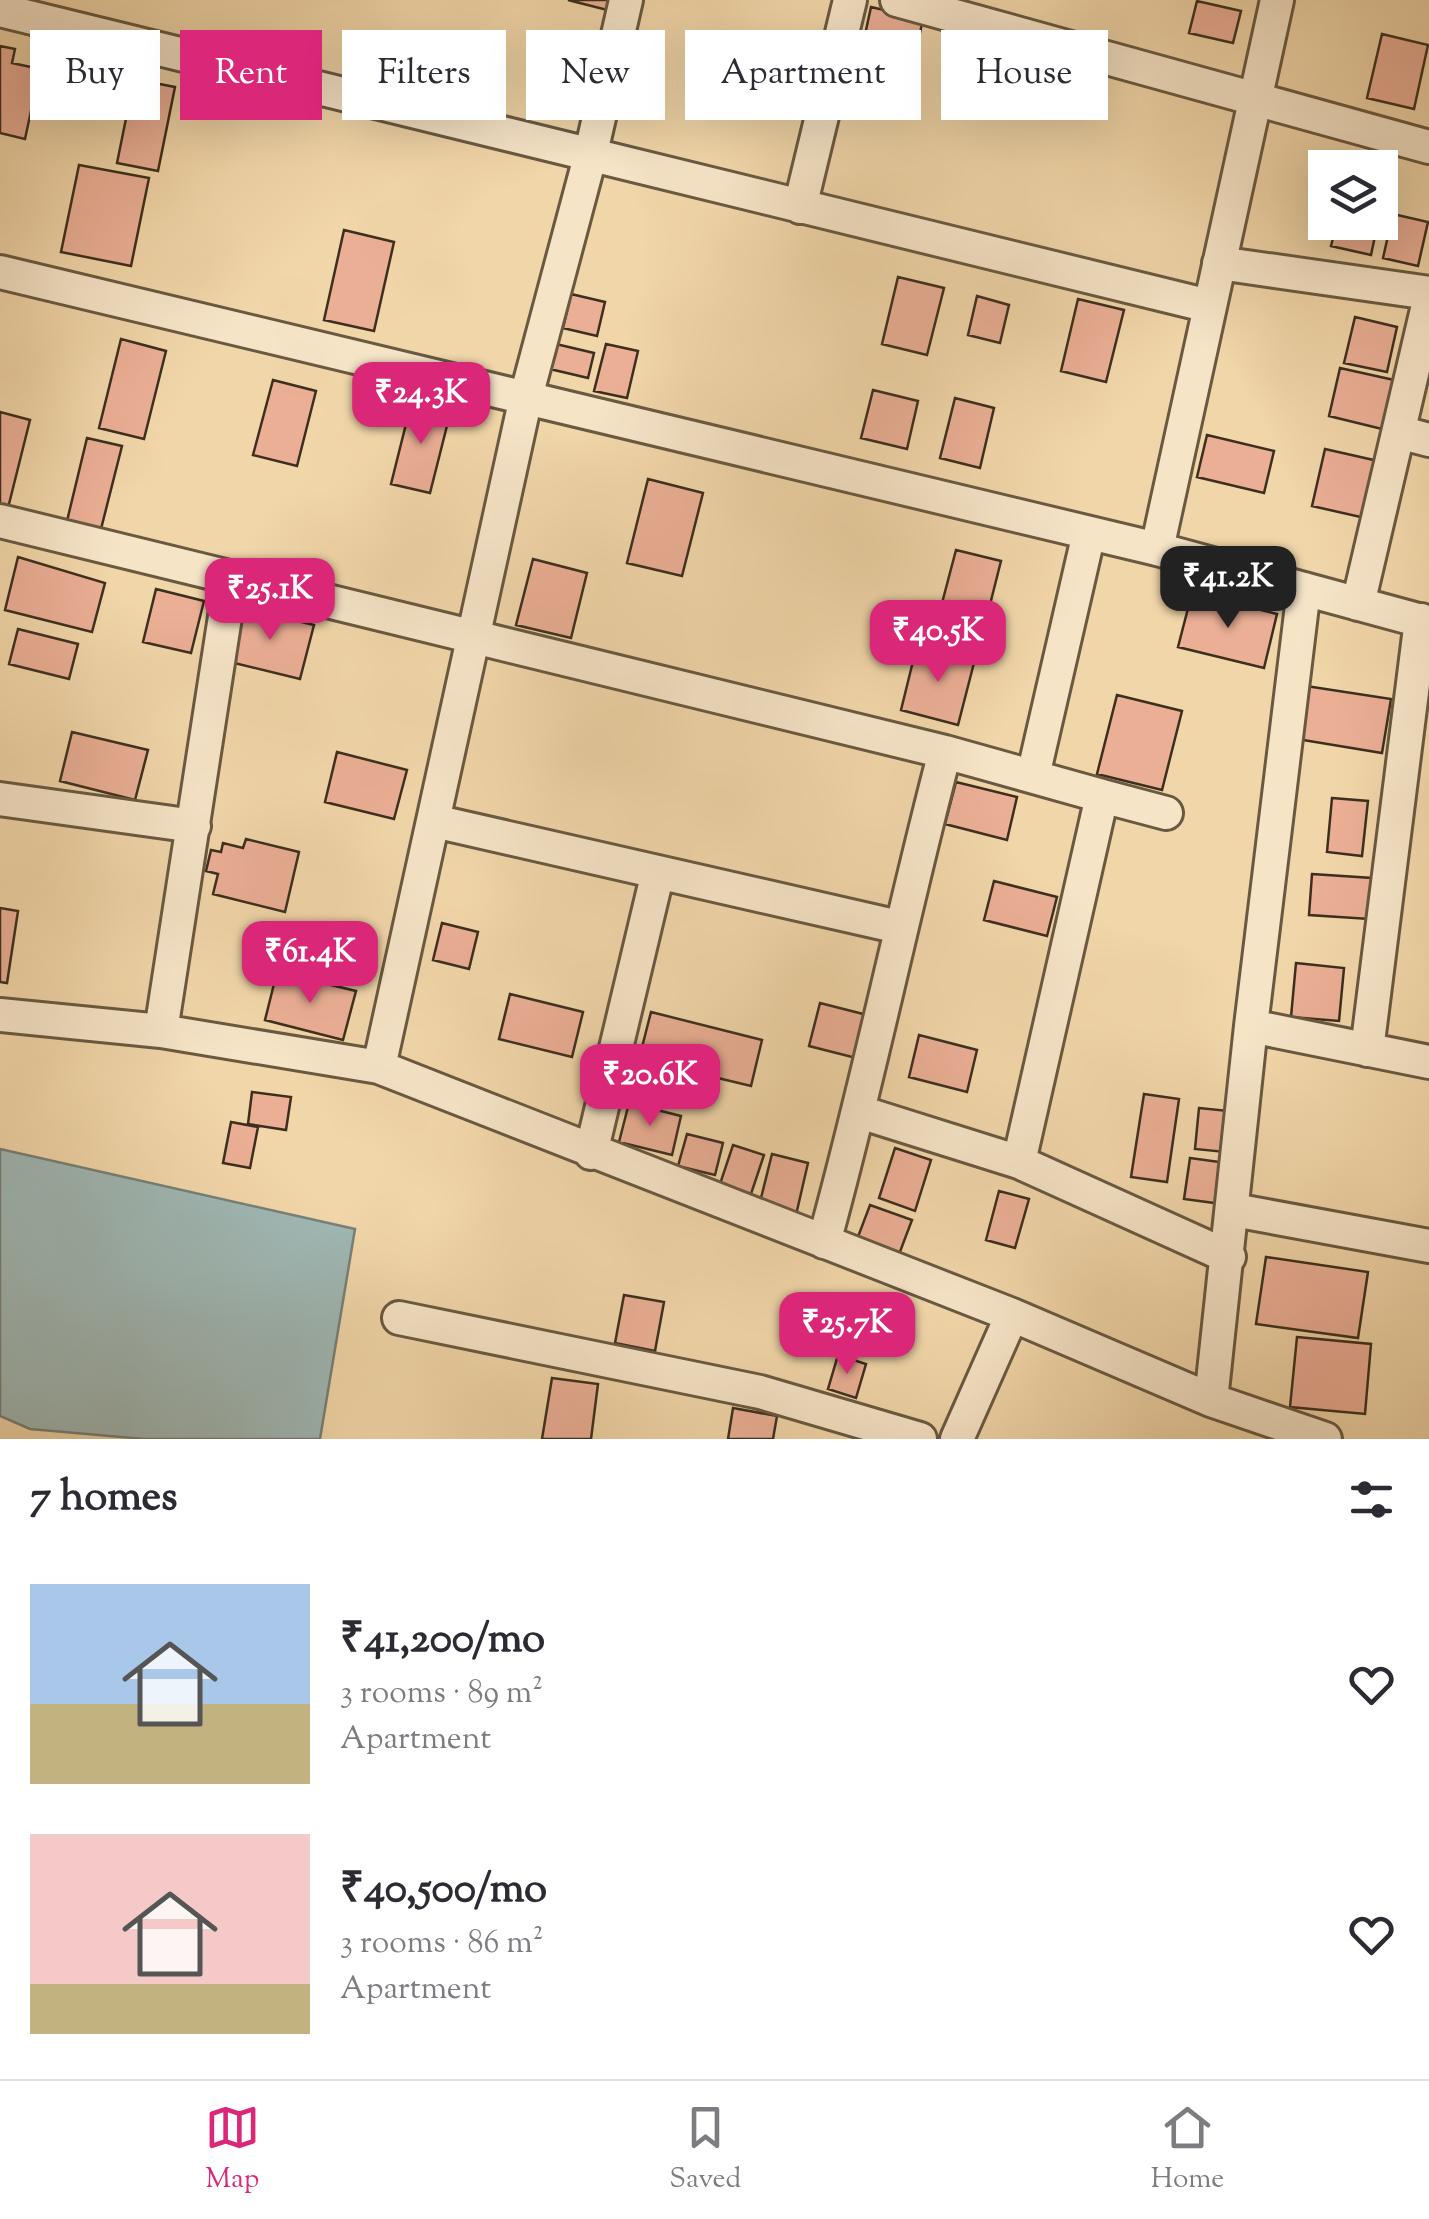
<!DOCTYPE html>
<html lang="en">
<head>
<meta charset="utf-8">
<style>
  body { margin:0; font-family:"Sorts Mill Goudy",serif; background:#f7f7f7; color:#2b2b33; height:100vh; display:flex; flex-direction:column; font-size:38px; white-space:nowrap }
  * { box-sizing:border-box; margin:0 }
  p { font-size:32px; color:#7c7c81 }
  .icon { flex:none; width:55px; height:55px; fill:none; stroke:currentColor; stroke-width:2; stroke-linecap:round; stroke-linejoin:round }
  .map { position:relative; height:1439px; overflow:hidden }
  .drawer { display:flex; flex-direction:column; background:#fff; flex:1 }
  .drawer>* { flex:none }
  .hud { position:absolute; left:30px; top:30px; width:1370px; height:90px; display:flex; gap:20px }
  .fabs { position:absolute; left:1308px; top:150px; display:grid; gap:20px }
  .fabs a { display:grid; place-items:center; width:90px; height:90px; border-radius:0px; background:#fff; box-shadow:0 10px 40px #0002; font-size:50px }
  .price { position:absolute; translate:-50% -85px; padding:0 22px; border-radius:20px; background:#db2777; color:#fff; font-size:32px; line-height:65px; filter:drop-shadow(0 2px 5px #0008) }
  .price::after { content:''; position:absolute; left:50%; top:60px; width:30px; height:22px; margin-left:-15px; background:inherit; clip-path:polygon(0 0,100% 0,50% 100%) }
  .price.active { background:#222; color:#fff }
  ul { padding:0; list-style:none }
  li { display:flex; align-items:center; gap:30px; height:250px; padding:0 30px }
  li span { display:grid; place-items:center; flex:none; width:280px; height:200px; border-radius:0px; color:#555 }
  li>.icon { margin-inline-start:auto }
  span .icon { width:120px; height:120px; fill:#fffc; stroke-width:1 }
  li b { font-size:42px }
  h2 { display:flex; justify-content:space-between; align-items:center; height:120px; padding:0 30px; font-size:42px }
  .chip { padding:0 35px; border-radius:0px; background:#fff; box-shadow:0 10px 40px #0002; font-size:35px; line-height:90px }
  .chip.active { background:#db2777; color:#fff }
  .dock { display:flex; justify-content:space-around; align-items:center; height:140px; border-top:2px solid #e1e1e2; background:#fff; font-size:28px; color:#7c7c81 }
  .dock a { display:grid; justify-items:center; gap:5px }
  .dock .active { color:#db2777 }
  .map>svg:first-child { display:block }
  .water { fill:#9fb7b3; stroke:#778177; stroke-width:2.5 }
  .building { fill:#ebaf96; stroke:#3c2f1e; stroke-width:2.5 }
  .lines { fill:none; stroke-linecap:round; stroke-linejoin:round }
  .minor-casing { stroke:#695941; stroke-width:38 }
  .minor { stroke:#f6e4c7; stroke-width:32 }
</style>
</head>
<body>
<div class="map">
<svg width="1429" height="1439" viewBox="0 0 1429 1439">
  <rect width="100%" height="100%" fill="#f1d6a9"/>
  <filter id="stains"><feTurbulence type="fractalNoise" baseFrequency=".002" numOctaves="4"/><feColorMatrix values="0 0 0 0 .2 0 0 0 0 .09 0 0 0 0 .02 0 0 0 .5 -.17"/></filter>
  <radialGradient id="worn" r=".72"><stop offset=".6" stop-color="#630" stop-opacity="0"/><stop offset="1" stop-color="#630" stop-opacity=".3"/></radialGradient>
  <!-- water -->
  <path class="water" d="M0,1149l355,80 -35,210h-176l-114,-10 -30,-13z"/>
  <!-- building -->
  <path class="building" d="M568,0h54l-3,13z
    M1197,1l44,10 -8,32 -44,-10z
    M871,7l52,12 -8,37 -52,-12z
    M1382,34l46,11 -14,64 -47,-11z
    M0,46l15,3 -3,14 28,6 -15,70 -25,-6z
    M864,53l52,12 -9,36 -51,-12z
    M134,79l41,8 -17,84 -41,-8z
    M79,165l70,13 -18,88 -70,-14z
    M1393,214l35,8 -10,44 -35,-8z
    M1337,222h41l-7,33 -40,-9z
    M344,230l50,12 -20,89 -50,-11z
    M898,277l46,11 -17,67 -45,-11z
    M571,294l34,8 -8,34 -34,-8z
    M977,296l32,9 -9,38 -32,-8z
    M1078,299l46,11 -18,72 -45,-11z
    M1355,317l42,10 -10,45 -43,-9z
    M121,339l45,12 -22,88 -45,-11z
    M556,344l38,9 -6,25 -38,-9z
    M606,344l32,7 -11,47 -33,-7z
    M1340,368l54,12 -12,49 -53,-13z
    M273,380l43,11 -19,75 -44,-11z
    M873,390l45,11 -11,48 -46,-11z
    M955,398l39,10 -14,60 -40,-10z
    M412,400l39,10 -21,83 -39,-9z
    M0,412l30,8 -22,88 -8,-2z
    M1207,435l67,16 -10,42 -67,-16z
    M87,438l35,8 -21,83 -34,-8z
    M1325,449l53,12 -13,57 -53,-12z
    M648,479l55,14 -21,83 -55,-13z
    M956,550l45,11 -23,91 -46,-11z
    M18,557l87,26 -13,49 -87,-22z
    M533,559l54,14 -16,65 -55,-13z
    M156,589l48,12 -13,52 -48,-11z
    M1192,593l85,21 -13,54 -86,-21z
    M240,607l74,18 -14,54 -74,-18z
    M18,629l60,15 -9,35 -60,-15z
    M917,645l58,14 -17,66 -57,-15z
    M1306,686l85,13 -9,54 -85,-14z
    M1117,695l65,16 -20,79 -65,-16z
    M72,732l76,18 -13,50 -75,-19z
    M337,752l70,18 -13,49 -69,-17z
    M956,782l61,15 -10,43 -62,-16z
    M1332,798l36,3 -6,55 -35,-4z
    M246,839l53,13 -14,60 -72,-18 5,-20 -12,-3 5,-21 10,2 2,-9 20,5z
    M1312,874l60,4 -3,41 -60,-4z
    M994,881l63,16 -10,39 -63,-16z
    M0,908l18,3 -11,72 -7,-1z
    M442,923l36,9 -9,37 -36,-9z
    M1296,963l48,5 -5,53 -48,-4z
    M277,972l79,19 -13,49 -78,-20z
    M510,994l73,18 -11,45 -73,-18z
    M820,1003l47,12 -11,43 -47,-12z
    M651,1012l111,28 -11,46 -112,-27z
    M919,1035l58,15 -10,42 -58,-15z
    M252,1092l39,5 -5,33 -38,-6z
    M1144,1094l35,5 -12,83 -36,-5z
    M629,1103l52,13 -9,39 -53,-13z
    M1199,1108l30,3 -4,41 -30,-3z
    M231,1122l27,5 -8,41 -27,-5z
    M687,1134l36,9 -8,32 -37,-9z
    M733,1145l31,10 -16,48 -31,-10z
    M895,1148l36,12 -16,51 -36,-13z
    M772,1154l36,9 -12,52 -37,-9z
    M1190,1158l37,5 -5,41 -38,-5z
    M999,1191l30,8 -14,49 -29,-8z
    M870,1205l42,15 -17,45 -42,-15z
    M1266,1257l102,15 -10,66 -102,-14z
    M624,1295l40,7 -9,49 -40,-8z
    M1297,1337l74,7 -6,70 -75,-7z
    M838,1355l28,9 -10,34 -28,-9z
    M552,1378l46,6 -7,55h-49z
    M733,1408l44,8 -4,23h-45z"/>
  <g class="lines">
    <defs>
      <path id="minor" d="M897,0l532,147
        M0,10l1209,296
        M800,207l50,-207
        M1219,263l210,30
        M0,272l1157,277 272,74
        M1399,432l30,8
        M0,521l945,231 157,44 -83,366 210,95
        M1157,549l120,-549
        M1358,604l71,-303
        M1033,776l56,-243
        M1102,796l64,17
        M0,799l194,27
        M434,821l465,106
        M0,1015l161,16 218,36 633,248 199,85 114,39
        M1251,1026l53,-437
        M161,1031l70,-453
        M1367,1050l54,-430
        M379,1067l147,-670 64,-240 36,-157
        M860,1112l159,50
        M591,1153l67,-281
        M1234,1210l195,36
        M824,1242c45,-162 78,-327 121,-490
        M399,1318l361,74 160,47
        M1211,1400l40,-374 178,36
        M957,1439l55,-124"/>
    </defs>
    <!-- minor casing -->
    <use href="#minor" class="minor-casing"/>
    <!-- minor -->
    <use href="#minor" class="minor"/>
  </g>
  <rect width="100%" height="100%" filter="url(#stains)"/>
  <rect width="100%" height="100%" fill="url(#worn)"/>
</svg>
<div class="fabs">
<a><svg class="icon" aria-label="layers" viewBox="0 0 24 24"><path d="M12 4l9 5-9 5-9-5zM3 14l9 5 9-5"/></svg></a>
</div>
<b class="price" style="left:421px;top:447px">₹24.3K</b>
<b class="price active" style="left:1228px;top:631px">₹41.2K</b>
<b class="price" style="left:270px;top:643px">₹25.1K</b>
<b class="price" style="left:938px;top:685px">₹40.5K</b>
<b class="price" style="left:310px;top:1006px">₹61.4K</b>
<b class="price" style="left:650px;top:1129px">₹20.6K</b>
<b class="price" style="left:847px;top:1377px">₹25.7K</b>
<div class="hud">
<a class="chip">Buy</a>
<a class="chip active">Rent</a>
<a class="chip">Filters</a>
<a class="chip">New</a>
<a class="chip">Apartment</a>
<a class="chip">House</a>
</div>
</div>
<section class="drawer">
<h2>7 homes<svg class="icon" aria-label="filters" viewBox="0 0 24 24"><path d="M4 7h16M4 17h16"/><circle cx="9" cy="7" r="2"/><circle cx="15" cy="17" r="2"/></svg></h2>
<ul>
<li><span style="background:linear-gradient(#a9c7e8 60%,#c2b280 0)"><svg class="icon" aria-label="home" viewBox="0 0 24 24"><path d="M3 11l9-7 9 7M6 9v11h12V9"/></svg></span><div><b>₹41,200/mo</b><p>3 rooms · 89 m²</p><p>Apartment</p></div><svg class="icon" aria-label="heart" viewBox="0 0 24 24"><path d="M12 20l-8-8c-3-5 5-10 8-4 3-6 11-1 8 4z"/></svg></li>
<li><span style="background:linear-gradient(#f6c9c9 75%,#c2b280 0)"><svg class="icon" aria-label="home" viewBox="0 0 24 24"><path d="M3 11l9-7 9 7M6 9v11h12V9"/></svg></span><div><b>₹40,500/mo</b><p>3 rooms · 86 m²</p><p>Apartment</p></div><svg class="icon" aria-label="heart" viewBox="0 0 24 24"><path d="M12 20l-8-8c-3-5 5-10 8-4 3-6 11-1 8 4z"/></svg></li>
</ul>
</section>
<nav class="dock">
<a class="active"><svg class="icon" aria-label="map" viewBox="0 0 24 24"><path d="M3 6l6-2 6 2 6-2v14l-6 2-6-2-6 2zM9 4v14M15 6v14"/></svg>Map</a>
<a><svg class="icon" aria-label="saved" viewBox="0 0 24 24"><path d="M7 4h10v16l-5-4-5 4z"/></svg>Saved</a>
<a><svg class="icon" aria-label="home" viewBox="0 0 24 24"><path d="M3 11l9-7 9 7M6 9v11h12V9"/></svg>Home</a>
</nav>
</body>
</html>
